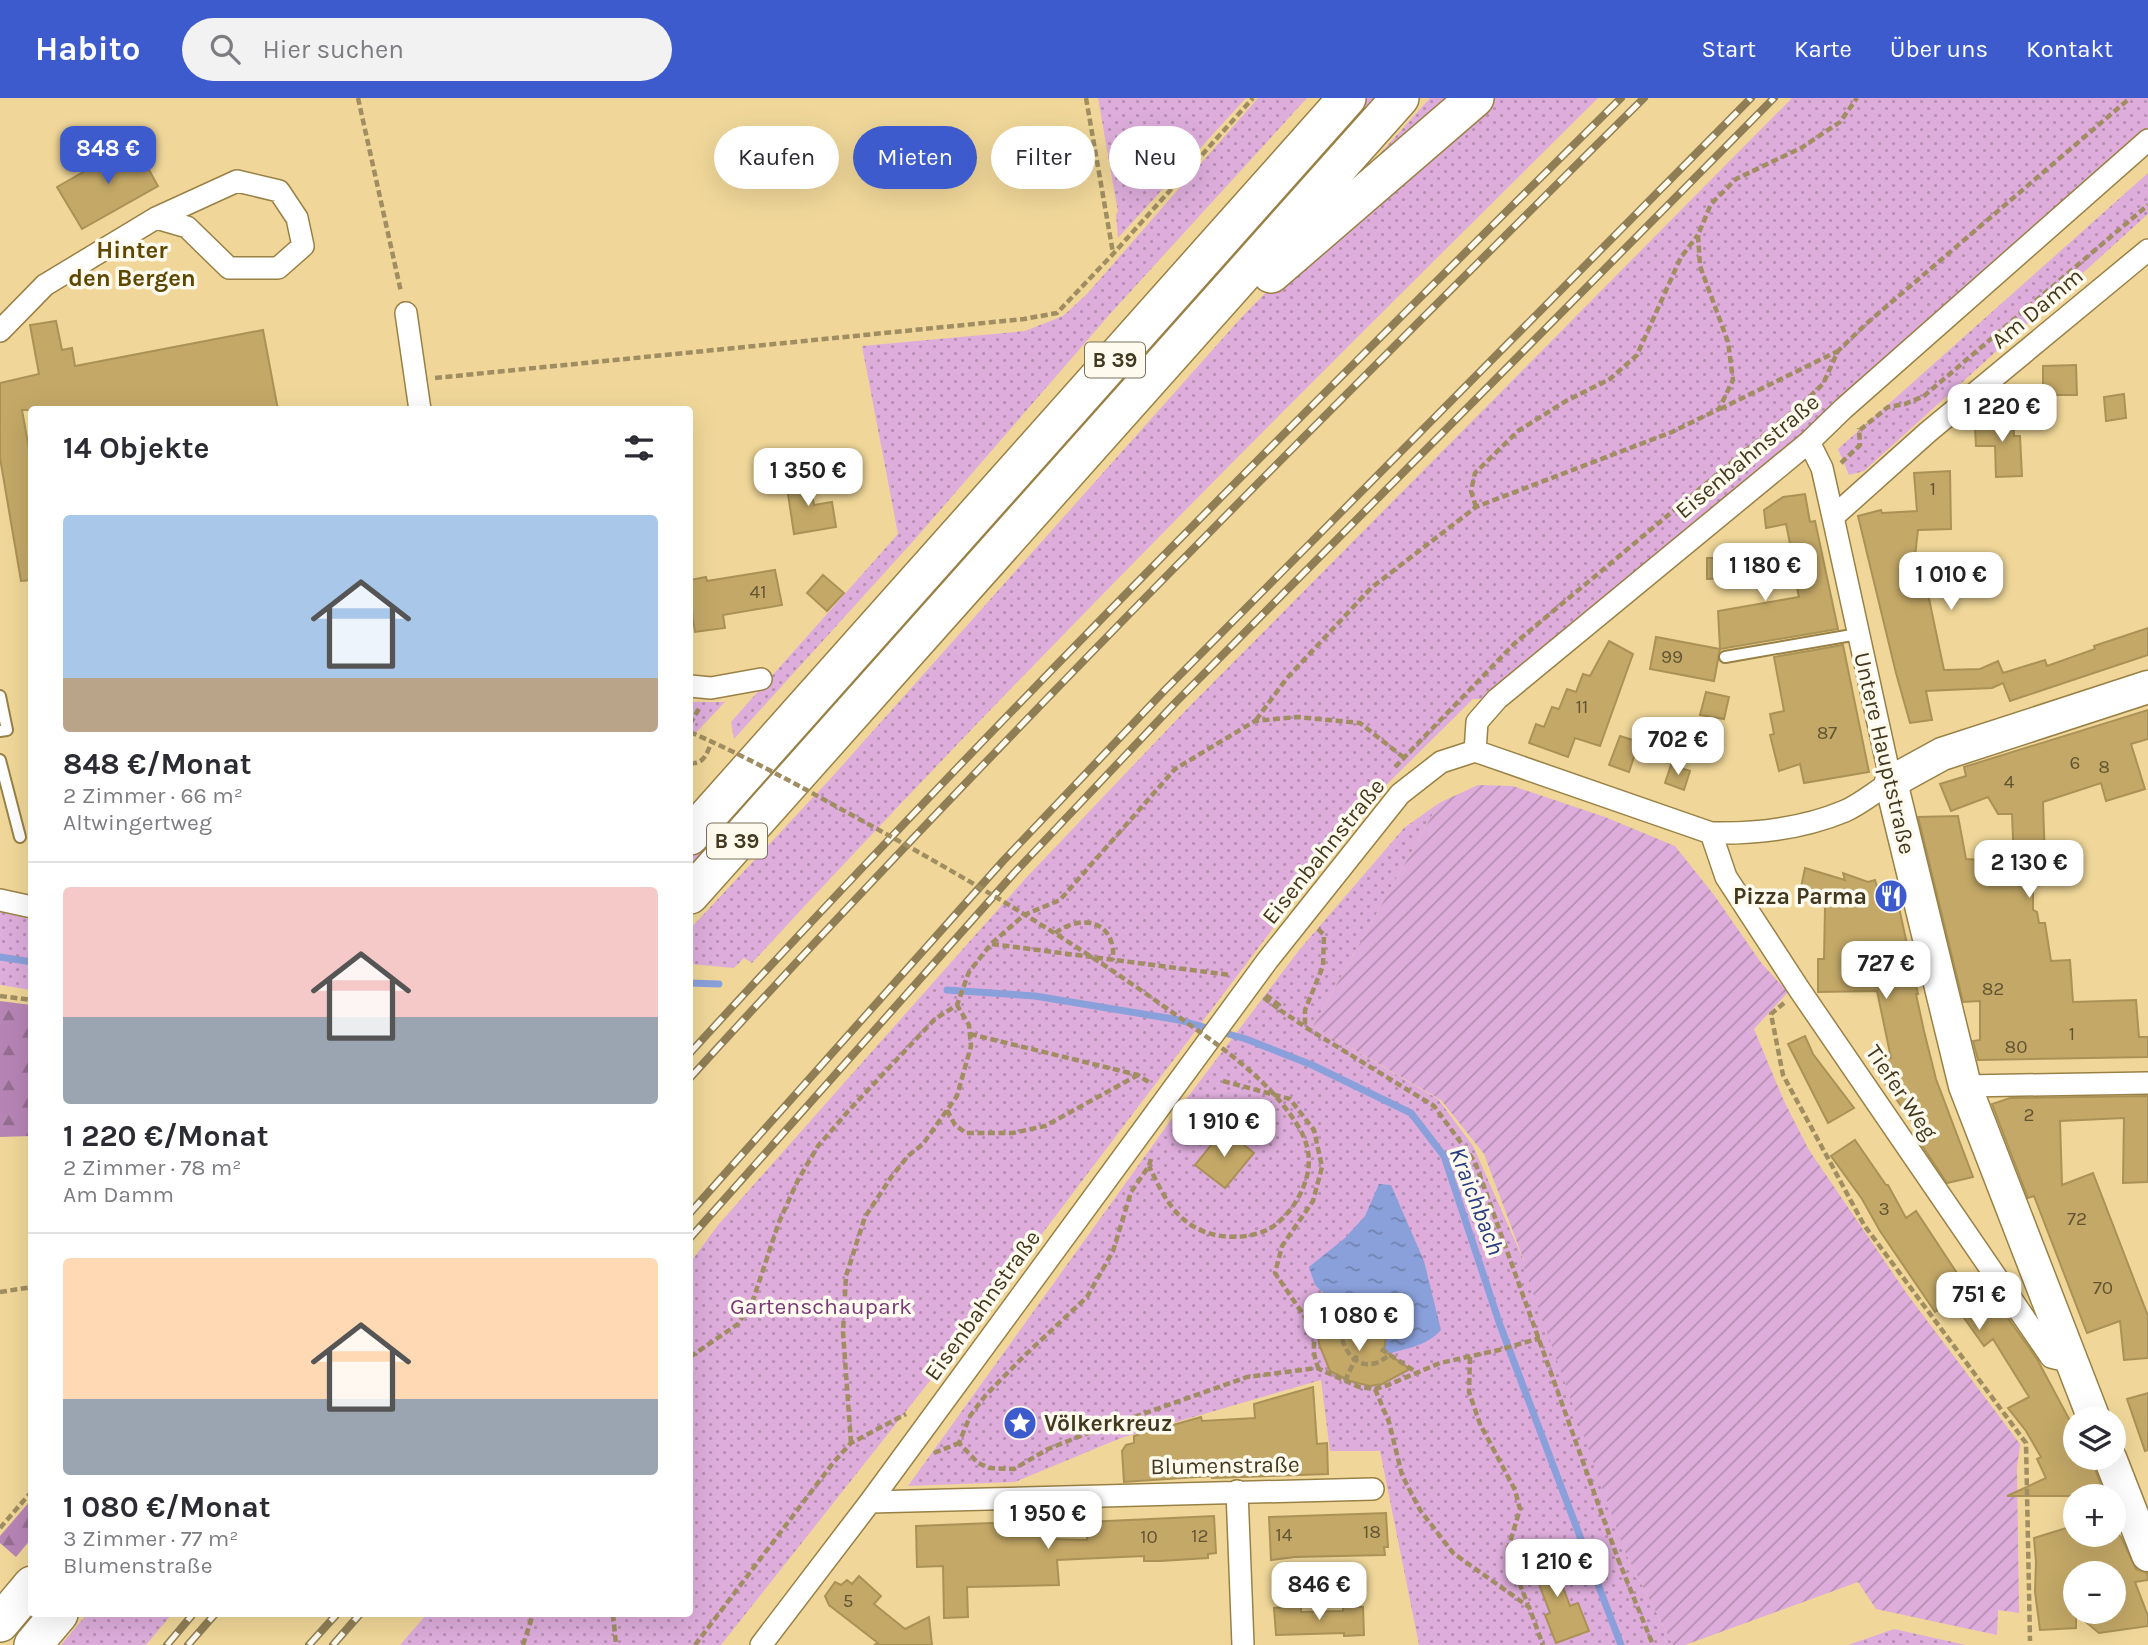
<!DOCTYPE html>
<html lang="de">
<head>
<meta charset="utf-8">
<style>
  body { margin:0; font-family:Karla,sans-serif; background:#f2f2f3; color:#2b2b33; height:100vh; display:flex; flex-direction:column; font-size:26px; white-space:nowrap }
  * { box-sizing:border-box; margin:0 }
  p { font-size:23px; color:#7c7c81 }
  .icon { flex:none; width:38px; height:38px; fill:none; stroke:currentColor; stroke-width:2; stroke-linecap:round; stroke-linejoin:round }
  .map { position:relative; flex:1; overflow:hidden }
  .side { position:absolute; left:28px; top:308px; width:665px; height:1211px; display:flex; flex-direction:column; background:#fff; border-radius:7px; box-shadow:0 7px 28px #0002 }
  .side>* { flex:none }
  .banner { position:absolute; left:714px; top:28px; width:665px; height:63px; display:flex; gap:14px }
  .controls { position:absolute; left:2063px; top:1309px; display:grid; gap:14px }
  .controls a { display:grid; place-items:center; width:63px; height:63px; border-radius:50%; background:#fff; box-shadow:0 7px 28px #0002; font-size:35px }
  .price { position:absolute; translate:-50% -60px; padding:0 16px; border-radius:14px; background:#fff; color:#222; font-size:23px; line-height:46px; filter:drop-shadow(0 2px 4px #0008) }
  .price::after { content:''; position:absolute; left:50%; top:42px; width:21px; height:16px; margin-left:-10px; background:inherit; clip-path:polygon(0 0,100% 0,50% 100%) }
  .price.on { background:#3d5bcd; color:#fff }
  ul { padding:0; list-style:none }
  li { display:grid; align-content:center; gap:14px; height:371px; padding:0 35px }
  li+li { border-top:2px solid #e1e1e2 }
  li span { display:grid; place-items:center; height:217px; border-radius:7px; color:#555 }
  li>.icon { margin-inline-start:auto }
  span .icon { width:126px; height:126px; fill:#fffc; stroke-width:1 }
  li b { font-size:30px }
  h2 { display:flex; justify-content:space-between; align-items:center; height:84px; padding:0 35px; font-size:30px }
  .pill { padding:0 24px; border-radius:32px; background:#fff; box-shadow:0 7px 28px #0002; font-size:24px; line-height:63px }
  .pill.on { background:#3d5bcd; color:#fff }
  header { display:flex; align-items:center; gap:42px; box-sizing:border-box; height:98px; padding:0 35px; background:#3d5bcd; color:#fff }
  header strong { font-size:33px }
  nav { display:flex; gap:38px; margin-inline-start:auto; font-size:24px }
  .search { width:490px; height:63px; background:#f2f2f3; display:flex; align-items:center; gap:18px; box-sizing:border-box; padding:0 24px; border-radius:38px; color:#7c7c81; font-size:26px }
  .map>svg:first-child { display:block }
  .grass { fill:url(#grass-dots) }
  .forest { fill:url(#forest-firs) }
  .garden { fill:url(#garden-furrows) }
  .water { fill:url(#water-ripples) }
  .lines { fill:none; stroke-linecap:round; stroke-linejoin:round }
  .stream { stroke:#8aa0db; stroke-width:7 }
  .building { fill:#c3a867; stroke:#aa9256; stroke-width:2; fill-rule:evenodd }
  .service-casing { stroke:#998146; stroke-width:14 }
  .minor-casing { stroke:#998146; stroke-width:24 }
  .secondary-casing { stroke:#998146; stroke-width:35 }
  .trunk-casing { stroke:#998146; stroke-width:40 }
  .path { stroke:#a08d61; stroke-width:4.5; stroke-dasharray:7 3.5; stroke-linecap:butt }
  .service { stroke:#fff; stroke-width:10 }
  .minor { stroke:#fff; stroke-width:21 }
  .secondary { stroke:#fff; stroke-width:32 }
  .trunk { stroke:#fff; stroke-width:37 }
  .rail-casing { stroke:#8f7e55; stroke-width:8 }
  .rail { stroke:#fffaee; stroke-width:5; stroke-dasharray:16; stroke-linecap:butt }
  .path-bridge { stroke:#a08d61; stroke-width:4.5; stroke-dasharray:7 3.5; stroke-linecap:butt }
  .labels { text-anchor:middle; stroke-width:7; stroke-linejoin:round; paint-order:stroke }
  .number-label { font-size:19px; fill:#625431 }
  .shield { fill:#fffaee; stroke:#7b725d; stroke-width:2 }
  .shield-label { font-size:21px; font-weight:bold; fill:#42381f }
  .street-label { font-size:23px; fill:#42381f; stroke:#fffaee }
  .poi-label { font-size:23px; font-weight:bold; fill:#42381f; stroke:#fffaee; text-anchor:end }
  .park-label { font-size:23px; fill:#783976; stroke:#fffaee }
  .neighbourhood-label { font-size:24px; font-weight:bold; fill:#5d4701; stroke:#fffaee }
  .water-label { font-size:24px; font-style:italic; fill:#283c82; stroke:#fffaee }
</style>
</head>
<body>
<header>
<strong>Habito</strong>
<div class="search"><svg class="icon" aria-label="search" viewBox="0 0 24 24"><circle cx="10" cy="10" r="6"/><path d="M15 15l6 6"/></svg>Hier suchen</div>
<nav><a>Start</a><a>Karte</a><a>Über uns</a><a>Kontakt</a></nav>
</header>
<div class="map">
<svg width="2148" height="1547" viewBox="0 0 2148 1547">
  <defs>
    <pattern id="grass-dots" width="8" height="8" patternUnits="userSpaceOnUse" patternTransform="scale(1.75)"><rect width="8" height="8" fill="#deaddc"/><path d="M2 2h.1M6 6h.1" fill="none" stroke="#b68eb2" stroke-width="1.8" stroke-linecap="round"/></pattern>
    <pattern id="forest-firs" width="22" height="20" patternUnits="userSpaceOnUse" patternTransform="scale(1.75)"><rect width="22" height="20" fill="#b785b5"/><path d="M5 1l3.5 6h-7zM16 11l3.5 6h-7z" fill="#966e93"/></pattern>
    <pattern id="garden-furrows" width="10" height="10" patternUnits="userSpaceOnUse" patternTransform="scale(1.75)"><rect width="10" height="10" fill="#deaddc"/><path d="M-1 1l2-2M0 10L10 0M9 11l2-2" fill="none" stroke="#b68eb2"/></pattern>
    <pattern id="water-ripples" width="26" height="14" patternUnits="userSpaceOnUse" patternTransform="scale(1.75)"><rect width="26" height="14" fill="#8aa0db"/><path d="M2 4q2-2 4 0t4 0M15 11q2-2 4 0t4 0" fill="none" stroke="#7283b1"/></pattern>
  </defs>
  <rect width="100%" height="100%" fill="#f0d799"/>
  <!-- grass -->
  <path class="grass" d="M1098,0h148l-128,140 -2,-24 2,-2z
    M1258,0h49l-197,216 -194,224 -182,201 -3,-17 167,-188 -36,-188 163,-15 38,-15 24,-22z
    M1367,0h12l-689,774v-16z
    M1430,0h29l-89,67z
    M1491,0h107c-286,284 -573,568 -846,865l-8,-5 -10,10 -44,-4v-35l142,-152 409,-459 45,-46z
    M1792,0h356v30l-342,304 -309,267h-24l-106,105 -415,549 -231,292h-321l27,-31h263v-351l28,-38 307,-346 160,-168z
    M2148,75v41l-284,257 -15,4 -11,-26z
    M690,604h35l-35,37z
    M1439,705l-126,223 125,73 35,47 54,122 98,284 48,93h-254l-39,-194h-50l-9,-71 -200,58 -106,44 -107,4 273,-380 119,-157 104,-121z
    M0,814l31,7v71l-31,-5z
    M87,1516h85l-26,31h-85z
    M1894,1531l72,16h-118z"/>
  <!-- forest -->
  <path class="forest" d="M0,903l31,4v131l-31,1z
    M31,1402v39l-15,18 -16,-14v-7z"/>
  <!-- garden -->
  <path class="garden" d="M1478,687l35,1 92,31 70,29 39,49 48,69 26,28 -34,37 30,72 25,49 98,144 113,150 -3,24 2,145 -21,-3 -1,25 -121,-26 -18,-27 -173,63h-12l-48,-93 -103,-290 2,-1 -40,-107 -43,-54 -128,-74 126,-223z"/>
  <!-- water -->
  <path class="water" d="M1379,1086l12,1 33,76 17,69c-19,21 -41,16 -64,30l-33,-24 3,-21 -32,-30 -6,-18 36,-29 20,-22z"/>
  <g class="lines">
    <!-- stream -->
    <path class="stream" d="M0,859l32,5
      M690,885l29,1
      M947,892l88,6 144,24 67,19 66,26 99,48 33,43 56,169 121,320"/>
  </g>
  <!-- building -->
  <path class="building" d="M134,45l24,43 -76,43 -25,-42z
    M56,223l6,29 10,-2 3,18 188,-36 15,80h-256l10,56v114l-11,1 -21,-123v-75l39,-9 -9,-49z
    M2076,267l1,30h-34v-29z
    M2124,296l2,24 -20,3 -2,-24z
    M2013,317l1,21h6l2,40 -26,1 -1,-31h-19l-1,-18h9v-12z
    M1950,373l1,58 -33,1 -5,44 32,-3 2,21 -19,2 16,76 36,-1 18,-8 5,12 42,-13 2,6 48,-17 -1,-3 54,-18v27l-138,46 -7,-18 -11,5 -66,3 6,29 -22,3 -14,-50 -38,-157 23,-6 1,3 35,-2 -3,-38z
    M809,379l5,28 18,-3 4,25 -42,7 -8,-53z
    M1805,396l5,28 5,-1 23,108 -118,20 -6,32 -64,-12 6,-32 64,12 -2,-38 81,-14 -2,-9h2l-13,-64 -20,4 -2,-18 19,-13z
    M1707,460h20l1,20 -21,1z
    M775,472l7,35 -59,10 2,13 -30,4 -5,-34v-18l16,-3 1,4z
    M823,477l21,18 -17,18 -20,-18z
    M1609,543l24,13 -33,92 -25,-8 -7,19 -39,-14 7,-19 8,3 8,-20 7,2 8,-20 9,3 7,-18 7,2z
    M1843,547l26,127 -65,11 -4,-19 -21,7 -9,-36 4,-1 -4,-20 14,-3 -10,-54z
    M1706,594l23,5 -5,22 -24,-4z
    M2148,612v29l-17,5 14,45 -39,12 -5,-18 -58,19 2,59 -12,1v48l4,2 2,11h6l6,38 19,-1 3,42 63,-2 3,37h9v20l-170,3 -5,-19 7,-1v-39l-17,1 -45,-185 40,-1 8,43 48,3 -2,-48h-14l-10,-17 -37,14 -11,-27 26,-8 -2,-9z
    M1654,622l37,9 -8,32 -37,-10z
    M1620,638l19,6 -10,30 -20,-7z
    M1671,667l19,6 -6,19 -19,-7z
    M1805,770l40,12 -2,-7 25,9 7,-2 3,10 16,-5 24,109h-2l8,37 12,48 37,98 -26,6 -26,-39 6,-2 -56,-78 20,-6 -14,-67 -59,1v-33h6l1,-52 -26,-10z
    M1805,938l8,18 41,54 -26,15 -40,-79z
    M2148,998v86l-25,1 1,-65 -64,3 2,64 31,-12 55,143v42l-24,2 -4,-39 -33,12 -53,-137 -6,2 -36,-94 18,-6z
    M1224,1031l30,24 -29,35 -30,-23z
    M1855,1042l31,45h2l18,33 10,-7 68,103 14,-10 39,55 39,73v26h15l14,38h-98l39,-18 -9,-19 4,-2 -15,-26 -18,-23 21,-11 -36,-58 -9,7 -32,-45 -17,11 -55,-81 -18,-32 -31,-43z
    M1365,1221l10,1 7,6 4,9 -2,16 26,18 -28,15 -12,2 -20,-5 -20,-10 -11,-27 -2,-21 32,9 7,-10z
    M1313,1289l4,57 10,-1 1,31 -116,4v-2l-88,6 -2,-31 4,-6 8,-2v-7l67,-19 1,4 53,-3 -1,-14z
    M2148,1295v57l-3,1 -18,-52z
    M1386,1415l2,34h-4l1,8 -90,2 -24,3 -2,-43z
    M1214,1418l2,37 -8,1v4l-48,3h-16v-5l-87,4 2,25 -92,2 1,30 -24,1 -1,-52 -26,1 -1,-41 131,-5 1,18 39,1v-18z
    M2076,1427v10h38l2,-3 5,5 15,32 11,4 1,7 -13,2 13,34v10l-49,7 -23,-19v14l-36,2 -5,-38 1,-30 -2,-24zM2076,1475h38v39h-38z
    M1548,1449l22,59 8,-3 11,28 -33,12 -11,-28 5,-2 -22,-58z
    M859,1478l22,20 -7,8 31,25 24,-12 3,28h-58l4,-2 -49,-38 -4,-9 10,-14 6,3 6,-5 5,4z
    M1301,1508v6l42,-1v-4h20l1,28 -20,1v-3l-68,2 -2,-27z"/>
  <g class="lines">
    <defs>
      <path id="service" d="M1725,559l133,-23
        M0,598l7,34 -7,1
        M0,662l20,77"/>
      <path id="minor" d="M406,215l14,97
        M0,233l45,-46 111,-67 81,-37 42,10 18,27 6,28 -25,22h-49l-42,-41 -31,-9
        M1833,419l95,-85 220,-182
        M690,588l21,2 50,-9
        M1475,653l2,-29 20,-23 312,-257 34,-33 305,-269
        M1475,653l236,82c46,1 91,-4 134,-22 16,-7 31,-20 46,-29l-58,-265 -11,-49 -13,-26
        M1711,735l15,44 73,112 252,368 20,5
        M0,802l32,7
        M1965,988l183,-3
        M1237,1393l6,154
        M870,1404l503,-13
        M761,1547l109,-143 397,-541 133,-167 41,-32 34,-11"/>
      <path id="secondary" d="M2094,1321l-129,-333 -74,-304 51,-28 206,-67
        M2110,1360l38,97"/>
      <path id="trunk" d="M1271,176l204,-176
        M690,738l657,-738
        M690,797l710,-797
        M0,1525l32,-38
        M33,1547l26,-31"/>
    </defs>
    <!-- service casing -->
    <use href="#service" class="service-casing"/>
    <!-- minor casing -->
    <use href="#minor" class="minor-casing"/>
    <!-- secondary casing -->
    <use href="#secondary" class="secondary-casing"/>
    <!-- trunk casing -->
    <use href="#trunk" class="trunk-casing"/>
    <!-- path -->
    <path class="path" d="M358,0l43,194
      M1086,0l27,155
      M435,280l589,-59 33,-6 56,-59 140,-156
      M1720,311l118,-58
      M1860,332l28,-23 17,-3 19,-8 224,-191
      M1841,365l19,-18 -1,-17
      M1476,409l-5,-16 4,-18 43,-42 48,-30 44,-22 27,-24 44,-98 17,-22
      M1256,622l31,-42 84,-90 105,-81 196,-75 47,-23 14,-29 -5,-38 -28,-76 -2,-31 13,-31 25,-25 65,-31 39,-26 17,-24
      M690,626l10,-17
      M690,665c14,2 17,-10 22,-22
      M1395,669l120,-124 290,-242 18,-17 15,-33 28,-27 264,-226
      M1309,771l38,-48
      M1318,831l6,6 -1,31 -18,44v17l129,79 41,56 143,397 35,86
      M1055,835c28,-20 61,-12 58,27
      M992,846l238,31
      M1266,897l13,10 1,5 24,16
      M0,898l32,4
      M1264,900l15,11
      M1784,905l-13,11 12,61 81,150 162,218 4,198
      M970,936l168,41 12,8
      M1223,983l67,18 24,31 8,37 -9,34 -31,45 -7,27 40,59
      M947,1012l8,15 11,8h47l32,-7 93,-51
      M1151,1061l-2,7 -18,26 -18,59 -26,46 -65,61 -37,38 -15,20 -11,27 19,20 11,5 25,1 34,-20 35,-14 164,-58 70,-9 42,19 16,2 13,-4 52,-22 59,-13 41,-12
      M0,1194l32,-5
      M1340,1231c2,18 14,41 36,34 6,-2 10,-6 15,-9
      M1381,1251l35,23
      M690,1259l48,-33 14,-21 27,-81 19,-42 20,-34 33,-38 84,-89 22,-14 12,-33 22,-28 33,-29 36,-15 115,-131 80,-48 42,-4 63,6 43,34
      M1470,1259l-1,35 11,32 35,66 5,19 -13,43 21,53
      M1319,1271c-7,-13 -7,-32 1,-45l30,6
      M1345,1283l13,-28
      M1375,1291l14,33 13,53 18,35 33,43 76,54 14,38
      M851,1345l-8,-111 3,-56 19,-59 27,-41 16,-20 15,-12 34,-48 14,-50 -2,-21 -12,-20
      M934,1355l25,-10
      M0,1430l32,-37
      M613,1516l3,31
      M523,1547l10,-31
      M695,1547l138,-182 18,-20 55,-29"/>
    <!-- service -->
    <use href="#service" class="service"/>
    <!-- minor -->
    <use href="#minor" class="minor"/>
    <!-- secondary -->
    <use href="#secondary" class="secondary"/>
    <!-- trunk -->
    <use href="#trunk" class="trunk"/>
    <defs>
      <path id="rail" d="M690,955c300,-328 615,-642 931,-955
        M690,980c307,-337 630,-659 954,-980
        M690,1115l313,-352 161,-170 587,-593
        M690,1140l325,-366 161,-170 598,-604
        M167,1547l26,-31
        M188,1547l27,-31
        M309,1547l28,-31
        M333,1547l27,-31"/>
    </defs>
    <!-- rail casing -->
    <use href="#rail" class="rail-casing"/>
    <!-- rail -->
    <use href="#rail" class="rail"/>
    <!-- path-bridge -->
    <path class="path-bridge" d="M690,634c58,25 113,56 169,87 106,58 211,120 310,191 46,33 98,66 129,116 18,29 12,56 -7,83 -6,7 -15,17 -24,21 -24,11 -59,9 -80,-8 -18,-13 -29,-37 -38,-56"/>
  </g>
  <!-- icons -->
  <defs>
    <symbol id="restaurant-disc" viewBox="-11 -11 22 22"><circle r="9.5" fill="#3d5bcd" stroke="#fffaee"/><path d="M-5-6h1v4h1v-4h1v4h1v-4h1v5L-1.5 .5V6h-2V.5L-5-1ZM5-6V6H3V1.5H1.5Q1.5-4 5-6Z" fill="#fff"/></symbol>
    <symbol id="sight-disc" viewBox="-11 -11 22 22"><circle r="9.5" fill="#3d5bcd" stroke="#fffaee"/><path d="M0-6L1.8-2.2L6-1.7L2.9 1.2L3.7 5.4L0 3.3L-3.7 5.4L-2.9 1.2L-6-1.7L-1.8-2.2Z" fill="#fff"/></symbol>
  </defs>
  <g fill-rule="evenodd">
    <use href="#restaurant-disc" x="1872" y="779" width="38" height="38"/>
    <use href="#sight-disc" x="1001" y="1306" width="38" height="38"/>
  </g>
  <g class="labels">
    <!-- number labels -->
    <g class="number-label">
      <text x="1933" y="397">1</text>
      <text x="758" y="500">41</text>
      <text x="1672" y="565">99</text>
      <text x="1582" y="615">11</text>
      <text x="1827" y="641">87</text>
      <text x="2075" y="671">6</text>
      <text x="2104" y="675">8</text>
      <text x="2009" y="690">4</text>
      <text x="1993" y="897">82</text>
      <text x="2072" y="942">1</text>
      <text x="2016" y="955">80</text>
      <text x="2029" y="1023">2</text>
      <text x="1884" y="1117">3</text>
      <text x="2077" y="1127">72</text>
      <text x="2103" y="1196">70</text>
      <text x="1372" y="1440">18</text>
      <text x="1284" y="1443">14</text>
      <text x="1200" y="1444">12</text>
      <text x="1149" y="1445">10</text>
      <text x="848" y="1509">5</text>
    </g>
    <!-- shield labels -->
    <g class="shield">
      <rect x="1085" y="244.5" width="60" height="35" rx="5"/>
      <rect x="707" y="725.5" width="60" height="35" rx="5"/>
    </g>
    <g class="shield-label">
      <text x="1115" y="269">B 39</text>
      <text x="737" y="750">B 39</text>
    </g>
    <!-- street labels -->
    <g class="street-label">
      <text transform="translate(2037 210) rotate(-40)" y="8">Am Damm</text>
      <text transform="translate(1747 358) rotate(-40)" y="8">Eisenbahnstraße</text>
      <text transform="translate(1885 655) rotate(77)" y="8">Untere Hauptstraße</text>
      <text transform="translate(1323 753) rotate(-51)" y="8">Eisenbahnstraße</text>
      <text transform="translate(1902 994) rotate(56)" y="8">Tiefer Weg</text>
      <text transform="translate(982 1207) rotate(-54)" y="8">Eisenbahnstraße</text>
      <text transform="translate(1225 1367) rotate(-1)" y="8">Blumenstraße</text>
    </g>
    <!-- poi labels -->
    <g class="poi-label">
      <text x="1867" y="806">Pizza Parma</text>
      <text x="1044" y="1333" text-anchor="start">Völkerkreuz</text>
    </g>
    <!-- park labels -->
    <g class="park-label">
      <text x="821" y="1216">Gartenschaupark</text>
    </g>
    <!-- neighbourhood labels -->
    <g class="neighbourhood-label">
      <text x="132" y="160">Hinter<tspan x="132" dy="28">den Bergen</tspan></text>
    </g>
    <!-- water labels -->
    <g class="water-label">
      <text transform="translate(1477 1103) rotate(69)" y="8">Kraichbach</text>
    </g>
  </g>
</svg>
<div class="controls">
<a><svg class="icon" aria-label="layers" viewBox="0 0 24 24"><path d="M12 4l9 5-9 5-9-5zM3 14l9 5 9-5"/></svg></a>
<a>+</a>
<a>−</a>
</div>
<b class="price on" style="left:108px;top:88px">848 €</b>
<b class="price" style="left:2002px;top:346px">1 220 €</b>
<b class="price" style="left:808px;top:410px">1 350 €</b>
<b class="price" style="left:1765px;top:505px">1 180 €</b>
<b class="price" style="left:1951px;top:514px">1 010 €</b>
<b class="price" style="left:1678px;top:679px">702 €</b>
<b class="price" style="left:2029px;top:802px">2 130 €</b>
<b class="price" style="left:1886px;top:903px">727 €</b>
<b class="price" style="left:1224px;top:1061px">1 910 €</b>
<b class="price" style="left:1979px;top:1234px">751 €</b>
<b class="price" style="left:1359px;top:1255px">1 080 €</b>
<b class="price" style="left:1048px;top:1453px">1 950 €</b>
<b class="price" style="left:1557px;top:1501px">1 210 €</b>
<b class="price" style="left:1319px;top:1524px">846 €</b>
<div class="banner">
<a class="pill">Kaufen</a>
<a class="pill on">Mieten</a>
<a class="pill">Filter</a>
<a class="pill">Neu</a>
</div>
<section class="side">
<h2>14 Objekte<svg class="icon" aria-label="filters" viewBox="0 0 24 24"><path d="M4 7h16M4 17h16"/><circle cx="9" cy="7" r="2"/><circle cx="15" cy="17" r="2"/></svg></h2>
<ul>
<li><span style="background:linear-gradient(#a9c7e8 75%,#b9a48a 0)"><svg class="icon" aria-label="home" viewBox="0 0 24 24"><path d="M3 11l9-7 9 7M6 9v11h12V9"/></svg></span><div><b>848 €/Monat</b><p>2 Zimmer · 66 m²</p><p>Altwingertweg</p></div></li>
<li><span style="background:linear-gradient(#f6c9c9 60%,#9aa5b1 0)"><svg class="icon" aria-label="home" viewBox="0 0 24 24"><path d="M3 11l9-7 9 7M6 9v11h12V9"/></svg></span><div><b>1 220 €/Monat</b><p>2 Zimmer · 78 m²</p><p>Am Damm</p></div></li>
<li><span style="background:linear-gradient(#ffd9b3 65%,#9aa5b1 0)"><svg class="icon" aria-label="home" viewBox="0 0 24 24"><path d="M3 11l9-7 9 7M6 9v11h12V9"/></svg></span><div><b>1 080 €/Monat</b><p>3 Zimmer · 77 m²</p><p>Blumenstraße</p></div></li>
</ul>
</section>
</div>
</body>
</html>
